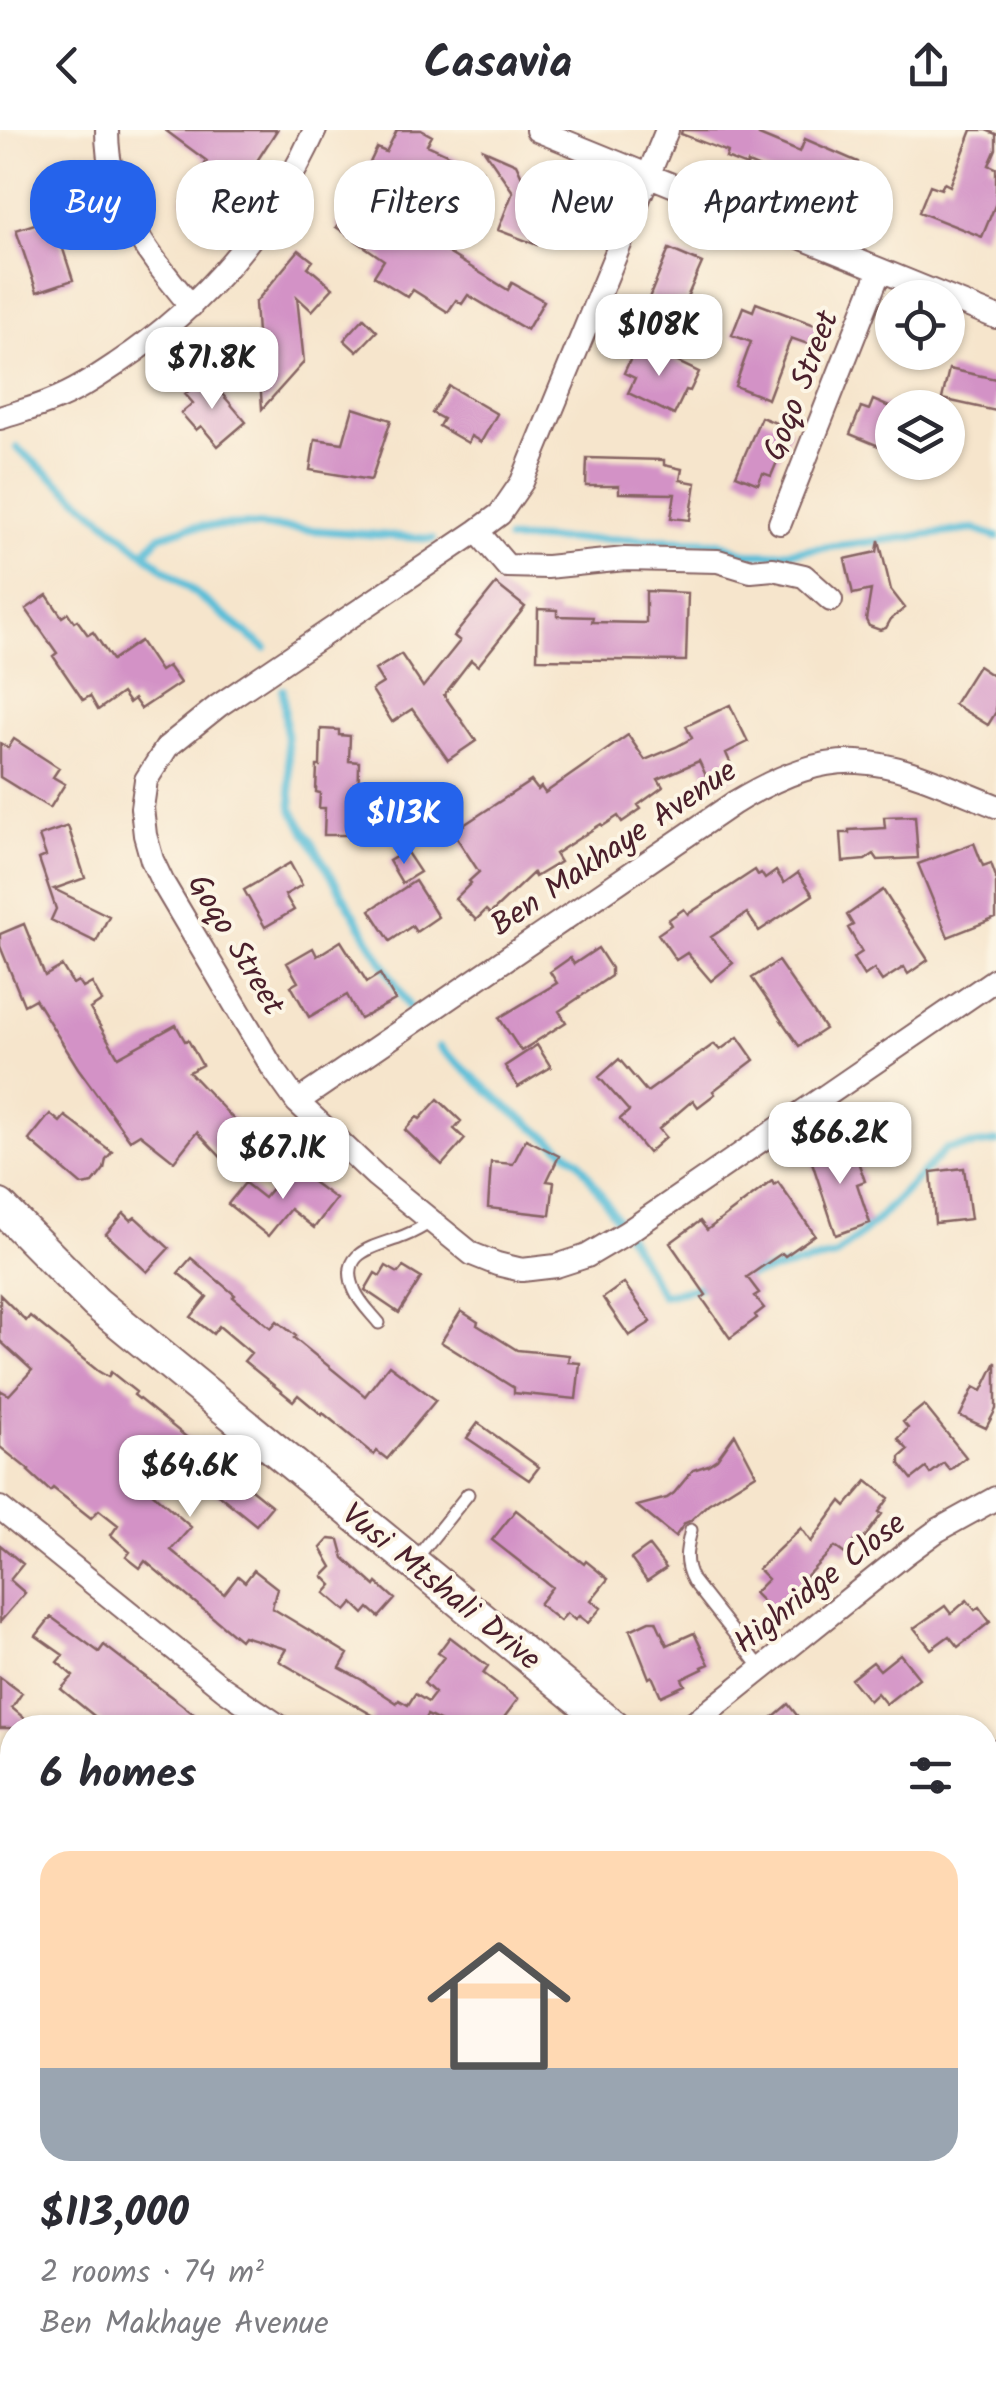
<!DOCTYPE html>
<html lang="en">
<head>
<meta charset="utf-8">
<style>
  body { margin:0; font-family:Kalam,sans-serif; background:#f2f2f3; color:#2b2b33; height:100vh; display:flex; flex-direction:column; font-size:38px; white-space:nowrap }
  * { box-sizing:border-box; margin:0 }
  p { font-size:32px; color:#7c7c81 }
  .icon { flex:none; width:55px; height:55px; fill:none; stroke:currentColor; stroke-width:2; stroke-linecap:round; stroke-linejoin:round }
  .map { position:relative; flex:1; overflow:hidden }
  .panel { position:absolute; left:0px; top:1585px; width:998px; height:670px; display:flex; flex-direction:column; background:#fff; border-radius:40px 40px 0 0; box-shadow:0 2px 8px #0004 }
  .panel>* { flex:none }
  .banner { position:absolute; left:30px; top:30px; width:938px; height:90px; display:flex; gap:20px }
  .fabs { position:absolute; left:875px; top:150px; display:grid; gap:20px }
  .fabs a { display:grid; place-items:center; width:90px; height:90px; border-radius:50%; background:#fff; box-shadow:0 2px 8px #0004; font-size:50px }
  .price { position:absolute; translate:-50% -85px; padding:0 22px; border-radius:20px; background:#fff; color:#222; font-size:32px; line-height:65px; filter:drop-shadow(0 2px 5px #0008) }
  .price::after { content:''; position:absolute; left:50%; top:60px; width:30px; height:22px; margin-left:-15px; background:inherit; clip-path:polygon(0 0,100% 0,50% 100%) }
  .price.on { background:#2563eb; color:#fff }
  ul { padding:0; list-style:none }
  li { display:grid; align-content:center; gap:20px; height:530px; padding:0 40px }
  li+li { border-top:2px solid #e1e1e2 }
  li span { display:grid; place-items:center; height:310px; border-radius:30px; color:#555 }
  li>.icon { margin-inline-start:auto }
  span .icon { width:180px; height:180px; fill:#fffc; stroke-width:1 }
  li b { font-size:42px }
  h2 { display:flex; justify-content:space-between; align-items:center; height:120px; padding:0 40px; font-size:42px }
  .tag { padding:0 35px; border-radius:40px; background:#fff; box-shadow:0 2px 8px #0004; font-size:35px; line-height:90px }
  .tag.on { background:#2563eb; color:#fff }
  header { display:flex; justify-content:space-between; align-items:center; height:130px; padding:0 40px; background:#fff; font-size:45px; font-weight:600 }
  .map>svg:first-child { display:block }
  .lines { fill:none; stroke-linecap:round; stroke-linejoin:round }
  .stream { stroke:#5abed8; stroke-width:8 }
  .building { fill:#d392c6 }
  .lane-casing { stroke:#866463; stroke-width:15 }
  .street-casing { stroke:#866463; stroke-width:26 }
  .secondary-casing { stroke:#866463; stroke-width:36 }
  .lane { stroke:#fff; stroke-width:11 }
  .street { stroke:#fff; stroke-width:22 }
  .secondary { stroke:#fff; stroke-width:32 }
  .labels { text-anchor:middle; stroke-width:8; stroke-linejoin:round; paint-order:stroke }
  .street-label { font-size:32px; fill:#4a1f2b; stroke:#fcf5e5 }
</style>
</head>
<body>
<header><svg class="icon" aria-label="back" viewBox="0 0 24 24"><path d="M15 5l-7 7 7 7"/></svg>Casavia<svg class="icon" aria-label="share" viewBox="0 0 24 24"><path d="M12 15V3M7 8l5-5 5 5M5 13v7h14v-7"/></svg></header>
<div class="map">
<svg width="996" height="2255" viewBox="0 0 996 2255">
  <rect width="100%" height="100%" fill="#fcf5e5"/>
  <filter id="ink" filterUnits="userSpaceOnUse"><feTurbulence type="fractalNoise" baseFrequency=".01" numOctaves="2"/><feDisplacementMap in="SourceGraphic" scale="20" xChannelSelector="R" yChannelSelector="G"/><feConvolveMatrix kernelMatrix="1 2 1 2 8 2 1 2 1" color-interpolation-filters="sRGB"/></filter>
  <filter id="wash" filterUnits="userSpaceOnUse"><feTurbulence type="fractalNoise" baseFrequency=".0048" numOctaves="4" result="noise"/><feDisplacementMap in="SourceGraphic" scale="40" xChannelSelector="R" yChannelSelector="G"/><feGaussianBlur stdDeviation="2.25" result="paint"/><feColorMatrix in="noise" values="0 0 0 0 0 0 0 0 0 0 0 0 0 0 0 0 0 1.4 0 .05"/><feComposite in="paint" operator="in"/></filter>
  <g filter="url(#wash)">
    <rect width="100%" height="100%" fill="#f6e5cc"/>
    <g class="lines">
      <!-- stream -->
      <path class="stream" d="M17,318l127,105 16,-17 29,-9 56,-2 187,14
        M508,410l118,-1 91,3 31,12h24l202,-25 22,8
        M144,423l121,95
        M283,560l9,119 117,198
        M439,917l72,63 68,51 47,72 36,62 47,-10
        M742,1147l93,-21 36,-30 75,-77 50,-7"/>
    </g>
    <g id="blocks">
      <!-- building -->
      <path class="building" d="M165,0h112l-42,65 -14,-9 -17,28 -22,-14 25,-39z
        M397,0h24l11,6 -5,9 55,25 -37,81 63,39 4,-7 32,18 -17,29 -59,-35 -6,9 -6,-4 -8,12 -35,-22 -5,7 -34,-21 10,-16 -48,-33 35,-49 -7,-3 13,-27 9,4z
        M682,0h79l-2,5 41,17 5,-13 53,23 -1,4 11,5 -13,29 -9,-4 -3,7 -95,-40 -1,3 -21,-8 2,-6 -47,-18z
        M972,0h14l10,4v15l-7,16 7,3v35l-14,34 -63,-25 11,-27 11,4 3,-6 6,3z
        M484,20l32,14 8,17 34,13 -21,51 -39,-15 15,-38z
        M53,88l20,62 -36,12 -21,-62z
        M669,119l33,14 -17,39 -7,-2 -3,9 -26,-11z
        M299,120l14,11 -5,6 25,21 -21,23 -15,-14 7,65 -42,47 -7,-106z
        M756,173l67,25 -7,19 -25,-9 -23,61 -33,-13 16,-44 -19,-7 11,-28 10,4z
        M364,188l13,13 -20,21 -13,-12z
        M638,213l61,29 -9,19 -4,-1 -12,25 -46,-22 7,-15 -11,-5z
        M949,239l47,10v32l-54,-12z
        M206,245l40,47 -28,24 -17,-20 -5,4 -15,-17 12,-10 -8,-9z
        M449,256l48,28 -16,28 -10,-6 -3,7 -29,-17 4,-7 -11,-6z
        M873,270l19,8v26l-6,15 -36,-15 11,-27 8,3z
        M353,278l38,12 -20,60 -61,-10 5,-31 28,4z
        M761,287l30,12 -20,47 -8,-3 -5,11 -22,-9z
        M587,328l77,2v5l18,4 -2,11 16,3 -6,37 -19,-2 4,-24 -56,-1v-7h-33z
        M879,410l12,50 14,18 -14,11 -5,9 -6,2 -11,-4 -3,-6 5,-30 -18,4 -8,-35 32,-7z
        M496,454l29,23 -47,59 -7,-6 -27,35 32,46 -28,19 -36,-51 -20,13 -20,-32 11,-7 -8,-13 26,-16 22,33 37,-46 -6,-5z
        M646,461l42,2 -2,68 -149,-2 1,-50 19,1v6l36,1 -1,5 54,1z
        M47,465l15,22 6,-4 6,9 3,-2 11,15 5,-3 19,28 28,-19 20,30 8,-5 12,17 -39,26 -7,-10 -5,4 -7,-10 -24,17 -8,-14 -7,4 -30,-44 4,-3 -31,-44z
        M978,536l18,12v34l-8,13 -34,-21z
        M730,575l18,37 -22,11 10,23 -24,12 -13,-27 -41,18 5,8 -25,18 3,4 -19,13 -4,-6 -15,10 -2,-2 -46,30 5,8 -25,15 -2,-4 -43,41 -4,-4 -10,10 -21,-21 16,-16 -2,-2 10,-9 -26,-40 78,-51 7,9 3,-3 4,6 83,-58 17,25 31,-13 16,-9 -6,-12z
        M321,599l18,1v5l11,1 -1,25 10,1 -1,53 -6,-1 -1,21h-27l1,-27h-6l1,-15 -4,-1 1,-26h3z
        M14,609l45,29 -6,9 12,7 -15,24 -50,-31v-34l8,5z
        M915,686l3,42 -40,2 -4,-6 -9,6 -22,2 -2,-29h8v-3l36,-2 -1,-11z
        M68,696l17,52 -31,11 55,27 -13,26 -45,-22 5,-11 -17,-50 7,-3 -7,-20z
        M974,713l9,23 8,-3 5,14v41l-48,19 -30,-73z
        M406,721l14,21 -18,11 -13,-22z
        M290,733l12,22 -17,10 9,15 -29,17 -21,-37z
        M755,740l3,5 3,-2 4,6 11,-8 8,12 14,-10 15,22 -54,36 -12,-18 -36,24 22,26 -22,18 -24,-28 -11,7 -18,-26 13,-9 -3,-5 16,-11 4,5z
        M415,751l23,36 -22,15 -4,-6 -22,15 -20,-31z
        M883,760l45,70 -20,14 -4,-7 -22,14 -8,-12 -10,7 -11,-18 9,-6 -14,-24 5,-3 -6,-10z
        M24,794l21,52 17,-10 11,18 5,-3 5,7 9,-5 10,18 -12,8 28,48 58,-32 9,16 3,-1 14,25 -13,7 52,55 -4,3 17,18 -22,21 -35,-37 -23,29 -34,-27 -10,6 -52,-72 -43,-69 -11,6 -24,-59v-12z
        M341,811l26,41 13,-8 15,26 -35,19 -13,-24 -38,22 -18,-31 7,-4 -11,-19 26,-15 4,8z
        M598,818l13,20v8l-52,35 7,11 -45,29 -22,-33 58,-35 -7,-11 20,-14 4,6z
        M778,831l47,68 -26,17 -47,-68z
        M738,907l16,23 -41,31 2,3 -17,13 -5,-7 -34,29 7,8 -18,16 -28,-34 9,-8 -30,-34 20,-18 28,33 67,-48 6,6z
        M537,915l14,22 -33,20 -13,-21z
        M438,969l23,22 -7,8 11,10 -23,26 -37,-35 12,-13 3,2z
        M50,984l10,8 5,-6 47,36 -6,7 -2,10 -11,14 -11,2 -53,-45z
        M526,1009l33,17 -12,25 7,1 -4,33 -62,-7 3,-46 22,2z
        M827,1012l2,8 11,-4 5,14 11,-4 9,25 -8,3 13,39 -34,12 -23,-70 -7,-15z
        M291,1036l45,33 -22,29 -24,-19 -22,27 -40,-32 17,-21 19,15z
        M964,1038l7,51 -36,4 -4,-51z
        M772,1051l2,4 4,-3 37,53 -30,21 -3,-3 -35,24 12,16 -5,3 10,12 -9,7 2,3 -27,20 -28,-40 4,-3 -36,-52 30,-22 7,9z
        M124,1083l7,7 4,-3 34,31 -22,24 -41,-38z
        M191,1128l44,37 -2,2 38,31 6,-7 19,15 -2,2 71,58 24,-31 47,35 -49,59 -10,-8 -3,4 -51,-42 -1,2 -24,-20 -5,6 -49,-40 7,-8 -32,-27 -6,8 -22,-17 16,-20 -29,-24z
        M386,1136l12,7 5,-6 18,11 -22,35 -34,-23 10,-17 5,3z
        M624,1153l27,39 -22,14 -26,-38z
        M0,1165l26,26 4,-5 68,55 10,6 3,-5 25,20 -2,3 138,111 -16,19 -79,-64 -27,30 41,36 -20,23 53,44 14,-18 7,6 9,-12 23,18 -5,20 76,46 -8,14 22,12 35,23 2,-3 9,5 7,-11 13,8 7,-9 -11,-10 20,-26 -6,-4 12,-16 38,29 -5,7 35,26 -22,29h-42l-27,-13 -7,13h-52l6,-12 -95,-55 7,-12 -43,-13 -3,4 -95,-79 -5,7 -14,-11 4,-5 -19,-17 7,-10 -19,-15 -8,8 -38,-30 -3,3 -22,-20 1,-1 -29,-23v-57l9,5 23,-25 -32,-29z
        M461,1181l17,11 -1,3 40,25 52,5 -1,7 12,1 -4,36 -62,-6v-5l-73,-46z
        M996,1232v47l-10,19 -26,-12 14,-29 8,4z
        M924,1275l42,52 -16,13 -6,-7 -14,11 -4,-6 -14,11 -12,-15v-7l8,-7 -10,-11 10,-11 -5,-6z
        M478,1293l61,44 -10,13 -62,-42z
        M735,1304l21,40 -48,30 -18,17 -5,2 -10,14 -38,-31 30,-8 7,-5 19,-23 15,-5 9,-6z
        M867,1351l22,17 -10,14 3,2 -20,27 -4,-4 -13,17 -10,-7 -42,43 4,4 -13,13 -2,-3 -8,9 -20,-20 14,-14 -10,-10 43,-41 10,14 30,-41 5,5z
        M516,1380l68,54 2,-3 22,18 -17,21 10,8 -13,15 -9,-7 -4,4 -8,-7 -7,8 -21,-17 13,-17 -60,-47z
        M329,1409l10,1 5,18 31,28 2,-3 18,16 -16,18 -10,-9 -5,6 -11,-11 -7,8 -21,-18 7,-8 -9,-9 9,-9 -11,-19z
        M0,1415l23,19 -13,16 15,13 -25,29z
        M649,1416l17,22 -19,13 -16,-22z
        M967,1470l8,10 4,-3 11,15 -32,25 -9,-11 -18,13 -17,-21 31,-22 6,8z
        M51,1487l48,35 5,-7 108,83h-103l-48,-39 12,-13 -16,-14 6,-7 -27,-19z
        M649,1491h7l11,24 27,-12 15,31 -7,3 1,2 -21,10 3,6 -24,11 -9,-20 -3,2 -19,-48z
        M900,1524l19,24 -33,26 -9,-11 -8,8 -18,-22 22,-17 7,8z
        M0,1547l22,16 -10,15 24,20h-36z
        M788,1574l19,24h-47z"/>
    </g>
  </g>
  <g filter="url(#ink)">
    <use href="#blocks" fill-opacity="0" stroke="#866463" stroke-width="2.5"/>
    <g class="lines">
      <defs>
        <path id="lane" d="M379,1193c-8,-10 -19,-20 -24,-32 -18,-41 22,-44 49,-55 10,-4 19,-9 28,-15
          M691,1400c-5,21 -8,32 2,51l69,88
          M414,1431l54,-67
          M985,2116l1,23 8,48 -2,43
          M188,2255l12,-13"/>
        <path id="street" d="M107,0c0,75 39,121 84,176
          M537,0l459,187
          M667,0l-145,352 -22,32 -23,17 -259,175 -51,41 -21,33 -4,28 3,27 7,25 11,23 109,184 25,35 79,74 96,78 25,10 25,6 34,-4 31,-10 39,-23 370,-254
          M0,288c17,-6 35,-10 51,-17 24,-9 46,-24 67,-38 87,-58 154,-138 197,-233
          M780,393l100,-253
          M477,401l30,35 40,1 78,-8 93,2 33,10 22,-2 31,7 27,24
          M297,972l437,-299c111,-67 151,-42 262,3
          M0,1378l224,181 58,39
          M688,1598l216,-173 34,-25 58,-32
          M0,1662l12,10
          M0,1846l12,-11
          M985,1978l11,7
          M0,2145l12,-7
          M943,2255v-13"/>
        <path id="secondary" d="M0,1076l96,97 519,425
          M985,1632l11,-6
          M985,1680l11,-9
          M237,2255l16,-13"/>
      </defs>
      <!-- lane casing -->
      <use href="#lane" class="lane-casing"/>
      <!-- street casing -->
      <use href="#street" class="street-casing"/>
      <!-- secondary casing -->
      <use href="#secondary" class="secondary-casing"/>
      <!-- lane -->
      <use href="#lane" class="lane"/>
      <!-- street -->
      <use href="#street" class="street"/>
      <!-- secondary -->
      <use href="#secondary" class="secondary"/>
    </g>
  </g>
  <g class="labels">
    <!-- street labels -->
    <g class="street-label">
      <text transform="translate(800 255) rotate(-69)" y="11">Goqo Street</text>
      <text transform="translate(613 717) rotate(-34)" y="11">Ben Makhaye Avenue</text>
      <text transform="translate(237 814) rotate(59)" y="11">Goqo Street</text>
      <text transform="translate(819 1452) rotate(-38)" y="11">Highridge Close</text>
      <text transform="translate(442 1456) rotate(39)" y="11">Vusi Mtshali Drive</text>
    </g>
  </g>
</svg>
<div class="fabs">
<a><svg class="icon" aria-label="locate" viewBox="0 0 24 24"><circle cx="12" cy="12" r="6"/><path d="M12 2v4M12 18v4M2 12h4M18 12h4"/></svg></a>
<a><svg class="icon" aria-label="layers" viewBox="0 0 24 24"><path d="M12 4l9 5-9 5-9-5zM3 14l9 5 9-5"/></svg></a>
</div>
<b class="price" style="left:659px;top:249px">$108K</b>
<b class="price" style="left:212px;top:282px">$71.8K</b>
<b class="price on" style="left:404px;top:737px">$113K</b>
<b class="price" style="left:840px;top:1057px">$66.2K</b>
<b class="price" style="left:283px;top:1072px">$67.1K</b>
<b class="price" style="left:190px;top:1390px">$64.6K</b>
<div class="banner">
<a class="tag on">Buy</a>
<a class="tag">Rent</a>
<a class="tag">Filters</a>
<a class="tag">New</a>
<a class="tag">Apartment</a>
</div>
<section class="panel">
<h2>6 homes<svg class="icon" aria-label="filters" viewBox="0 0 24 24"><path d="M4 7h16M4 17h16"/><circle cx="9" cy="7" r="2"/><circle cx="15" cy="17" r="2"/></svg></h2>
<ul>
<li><span style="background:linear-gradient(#ffd9b3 70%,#9aa5b1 0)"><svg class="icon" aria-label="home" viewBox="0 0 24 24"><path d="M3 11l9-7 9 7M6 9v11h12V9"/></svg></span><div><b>$113,000</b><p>2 rooms · 74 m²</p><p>Ben Makhaye Avenue</p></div></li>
</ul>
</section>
</div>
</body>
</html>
